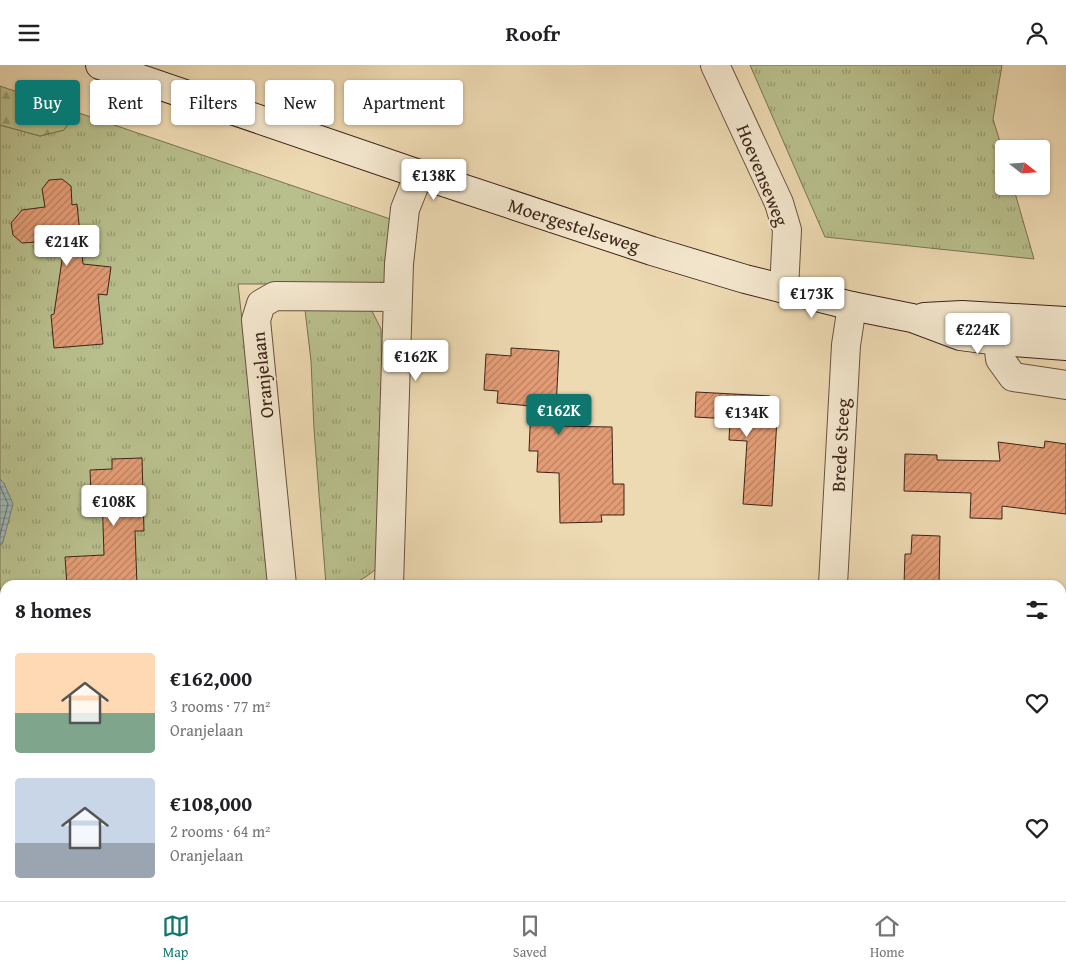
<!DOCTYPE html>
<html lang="en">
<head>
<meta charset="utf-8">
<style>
  body { margin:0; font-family:"Gentium Book Plus",serif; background:#f6f6f6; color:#202124; height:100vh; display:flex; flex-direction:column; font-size:19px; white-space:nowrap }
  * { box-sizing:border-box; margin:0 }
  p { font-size:16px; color:#757577 }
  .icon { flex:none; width:28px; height:28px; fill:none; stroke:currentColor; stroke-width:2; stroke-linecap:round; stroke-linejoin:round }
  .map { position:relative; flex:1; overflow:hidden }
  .panel { position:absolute; left:0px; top:515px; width:1066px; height:321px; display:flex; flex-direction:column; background:#fff; border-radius:15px 15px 0 0; box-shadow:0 1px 4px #0004 }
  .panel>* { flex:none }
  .banner { position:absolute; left:15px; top:15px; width:500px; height:45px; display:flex; gap:10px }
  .needle { width:32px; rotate:107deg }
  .fabs { position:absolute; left:995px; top:75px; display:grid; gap:10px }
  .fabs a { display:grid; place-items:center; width:55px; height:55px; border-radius:5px; background:#fff; box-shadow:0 1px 4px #0004; font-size:25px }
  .price { position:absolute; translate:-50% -42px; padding:0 11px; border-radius:5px; background:#fff; color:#222; font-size:16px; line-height:32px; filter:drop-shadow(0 1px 2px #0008) }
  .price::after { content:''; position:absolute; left:50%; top:30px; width:15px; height:11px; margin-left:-8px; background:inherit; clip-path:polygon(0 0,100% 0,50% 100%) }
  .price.on { background:#0f766e; color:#fff }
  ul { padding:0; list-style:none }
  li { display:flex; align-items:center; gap:15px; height:125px; padding:0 15px }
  li span { display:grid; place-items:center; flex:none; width:140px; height:100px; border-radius:5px; color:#555 }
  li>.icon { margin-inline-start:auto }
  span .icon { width:60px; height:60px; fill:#fffc; stroke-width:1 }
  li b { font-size:21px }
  h2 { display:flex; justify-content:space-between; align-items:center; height:60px; padding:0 15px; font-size:21px }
  .pill { padding:0 18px; border-radius:5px; background:#fff; box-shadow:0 1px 4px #0004; font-size:18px; line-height:45px }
  .pill.on { background:#0f766e; color:#fff }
  header { display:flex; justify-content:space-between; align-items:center; height:65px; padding:0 15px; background:#fff; font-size:22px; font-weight:600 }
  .menu { display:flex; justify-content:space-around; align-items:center; height:70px; border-top:1px solid #e0e0e0; background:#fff; font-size:14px; color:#757577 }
  .menu a { display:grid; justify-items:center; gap:2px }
  .menu .on { color:#0f766e }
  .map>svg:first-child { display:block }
  .grass { fill:url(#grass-tufts); stroke:#7a7252 }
  .forest { fill:url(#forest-firs); stroke:#7a7252 }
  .water { fill:url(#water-rules); stroke:#767d77 }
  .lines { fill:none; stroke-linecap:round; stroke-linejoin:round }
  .shore { stroke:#6c6e68; stroke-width:1 }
  .building { fill:url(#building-hatch); stroke:#3c2419 }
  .minor-casing { stroke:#68513f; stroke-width:30 }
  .secondary-casing { stroke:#3c2419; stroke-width:30 }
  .minor { stroke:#f3e6cd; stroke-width:28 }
  .secondary { stroke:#f3e6cd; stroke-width:28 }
  .labels { text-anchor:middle; stroke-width:4.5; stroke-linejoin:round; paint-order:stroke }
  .street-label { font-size:19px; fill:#3c2419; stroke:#f3e6cd }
</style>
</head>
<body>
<header><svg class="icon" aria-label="menu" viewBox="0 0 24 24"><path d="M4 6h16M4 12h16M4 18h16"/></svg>Roofr<svg class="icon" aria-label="person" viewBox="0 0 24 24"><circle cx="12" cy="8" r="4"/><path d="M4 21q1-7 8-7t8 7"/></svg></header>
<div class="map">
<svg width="1066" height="836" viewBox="0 0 1066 836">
  <defs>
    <pattern id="grass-tufts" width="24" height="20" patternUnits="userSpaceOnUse" patternTransform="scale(1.25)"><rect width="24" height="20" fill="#b8bf8c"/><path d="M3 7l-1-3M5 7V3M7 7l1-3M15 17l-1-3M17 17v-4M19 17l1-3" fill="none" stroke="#979b72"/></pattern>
    <pattern id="forest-firs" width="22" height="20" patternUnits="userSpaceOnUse" patternTransform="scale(1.25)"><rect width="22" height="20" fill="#b8bf8c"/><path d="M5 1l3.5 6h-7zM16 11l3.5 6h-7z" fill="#979b72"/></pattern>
    <pattern id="water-rules" width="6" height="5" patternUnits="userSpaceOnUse" patternTransform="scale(1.25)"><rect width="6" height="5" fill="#9db8b6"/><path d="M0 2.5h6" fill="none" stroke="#819593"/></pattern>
    <pattern id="building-hatch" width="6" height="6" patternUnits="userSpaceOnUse" patternTransform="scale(1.25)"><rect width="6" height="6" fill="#e39c75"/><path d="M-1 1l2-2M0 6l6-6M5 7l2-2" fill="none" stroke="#b97f5f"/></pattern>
  </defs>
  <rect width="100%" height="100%" fill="#edd9b2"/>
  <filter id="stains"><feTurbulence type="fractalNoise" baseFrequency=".004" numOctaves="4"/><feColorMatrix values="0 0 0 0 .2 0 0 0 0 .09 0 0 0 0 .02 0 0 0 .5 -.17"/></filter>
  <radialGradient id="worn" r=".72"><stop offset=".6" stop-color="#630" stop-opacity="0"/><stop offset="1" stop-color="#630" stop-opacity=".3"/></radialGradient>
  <!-- grass -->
  <path class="grass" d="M750,0h252l-9,54 11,36v31h9l21,73 -209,-22z
    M76,47l323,110 -10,62h-151l21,190 33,111h-287v4h-5v-43l3,-4 1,-59 -4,-4v-354l40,11 24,-6z
    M352,238l19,6 10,20 4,219 -6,19 -12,9 -15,9h-26l-12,-156 -3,-68 -6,-51z
    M0,559h5v272h310v5h-315z"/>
  <!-- forest -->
  <path class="forest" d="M0,21l76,26 -12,18 -24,6 -40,-11z
    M0,524h5v35h-5z
    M0,780h5v51h-5z"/>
  <!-- water -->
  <path class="water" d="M0,414l4,4 9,21 -10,38 -3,4z"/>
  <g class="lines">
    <!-- shore -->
    <path class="shore" d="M0,421l8,18 -8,31"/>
  </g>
  <!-- building -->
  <path class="building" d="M62,114l9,7 1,19 5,-1 6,60 28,3 -4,28 -9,-1 5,50 -49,4 -3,-33 3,-1 11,-74 -43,3 -9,-8 -2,-12 11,-13 23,-3 -3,-18 7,-9z
    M511,283l48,3 -4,75 57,1 1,57h11v31h-23l1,7 -42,1 -1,-50 -22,-1 1,-21h-9l2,-45 -34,-3 1,-12 -14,-1 2,-36 25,2z
    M696,327l74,4 -2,22h9l-5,88 -29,-2 4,-63 -18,-1 1,-21 -35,-2z
    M1045,376l21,3v70l-64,-8v13l-32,-1 1,-25 -67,-2 1,-37 32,1v5l63,1 -2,-19 46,6z
    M142,393l2,73h-9l2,54h-70l-2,-28 39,-2 -2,-61h-11l-1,-24 22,-1v-10z
    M912,470l28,1 -1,49h-35l1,-31h6z"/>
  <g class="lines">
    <defs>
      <path id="minor" d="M715,0l64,138 8,27 -3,59
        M1000,254l-2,22 2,18 13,18 53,8
        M282,520l-26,-265 5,-16 14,-8 123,1
        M389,520l10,-321 6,-55 14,-35
        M833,520l13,-240 6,-39
        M1061,722l5,2
        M312,831l1,5
        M395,831v5
        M816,836v-5"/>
      <path id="secondary" d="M100,0l319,109 233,77 93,28 107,27 60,12 48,18 38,5 68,5
        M924,252l38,-2 104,6"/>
    </defs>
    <!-- minor casing -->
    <use href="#minor" class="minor-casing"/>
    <!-- secondary casing -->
    <use href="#secondary" class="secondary-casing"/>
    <!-- minor -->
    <use href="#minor" class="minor"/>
    <!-- secondary -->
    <use href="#secondary" class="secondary"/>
  </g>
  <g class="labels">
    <!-- street labels -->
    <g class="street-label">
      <text transform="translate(763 110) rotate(68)" y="7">Hoevenseweg</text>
      <text transform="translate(574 160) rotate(18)" y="7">Moergestelseweg</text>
      <text transform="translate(262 310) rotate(-96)" y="7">Oranjelaan</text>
      <text transform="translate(840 380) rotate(-87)" y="7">Brede Steeg</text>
    </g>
  </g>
  <rect width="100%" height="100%" filter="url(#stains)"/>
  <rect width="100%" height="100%" fill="url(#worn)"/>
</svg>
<div class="fabs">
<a><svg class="needle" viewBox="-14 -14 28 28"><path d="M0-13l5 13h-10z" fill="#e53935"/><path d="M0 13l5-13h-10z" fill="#757577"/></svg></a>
</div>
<b class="price" style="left:434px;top:136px">€138K</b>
<b class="price" style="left:67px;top:202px">€214K</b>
<b class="price" style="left:812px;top:254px">€173K</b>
<b class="price" style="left:978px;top:290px">€224K</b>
<b class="price" style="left:416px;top:317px">€162K</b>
<b class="price on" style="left:559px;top:371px">€162K</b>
<b class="price" style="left:747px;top:373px">€134K</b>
<b class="price" style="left:114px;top:462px">€108K</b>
<div class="banner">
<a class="pill on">Buy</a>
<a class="pill">Rent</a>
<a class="pill">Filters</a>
<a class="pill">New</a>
<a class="pill">Apartment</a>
</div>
<section class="panel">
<h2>8 homes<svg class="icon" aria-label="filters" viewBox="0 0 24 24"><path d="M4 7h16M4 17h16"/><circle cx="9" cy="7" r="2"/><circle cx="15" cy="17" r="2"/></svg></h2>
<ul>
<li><span style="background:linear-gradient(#ffd9b3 60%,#7fa58c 0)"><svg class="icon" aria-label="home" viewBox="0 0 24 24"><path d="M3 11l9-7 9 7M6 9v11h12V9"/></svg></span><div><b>€162,000</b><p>3 rooms · 77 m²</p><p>Oranjelaan</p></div><svg class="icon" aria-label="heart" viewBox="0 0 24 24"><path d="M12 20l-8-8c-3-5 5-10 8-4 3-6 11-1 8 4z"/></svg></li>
<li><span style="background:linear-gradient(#c9d6e8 65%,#9aa5b1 0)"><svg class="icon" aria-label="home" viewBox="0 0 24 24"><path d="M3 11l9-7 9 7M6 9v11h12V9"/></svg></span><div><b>€108,000</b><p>2 rooms · 64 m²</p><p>Oranjelaan</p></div><svg class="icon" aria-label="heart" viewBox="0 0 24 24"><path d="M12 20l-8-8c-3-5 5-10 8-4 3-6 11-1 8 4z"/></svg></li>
</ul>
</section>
</div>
<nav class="menu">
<a class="on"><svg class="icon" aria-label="map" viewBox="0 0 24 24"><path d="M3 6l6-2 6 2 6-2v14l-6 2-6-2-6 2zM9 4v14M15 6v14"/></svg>Map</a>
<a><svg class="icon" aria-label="saved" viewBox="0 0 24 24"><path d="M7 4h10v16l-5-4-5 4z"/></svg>Saved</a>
<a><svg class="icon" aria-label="home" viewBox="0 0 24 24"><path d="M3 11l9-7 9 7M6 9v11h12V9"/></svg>Home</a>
</nav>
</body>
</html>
